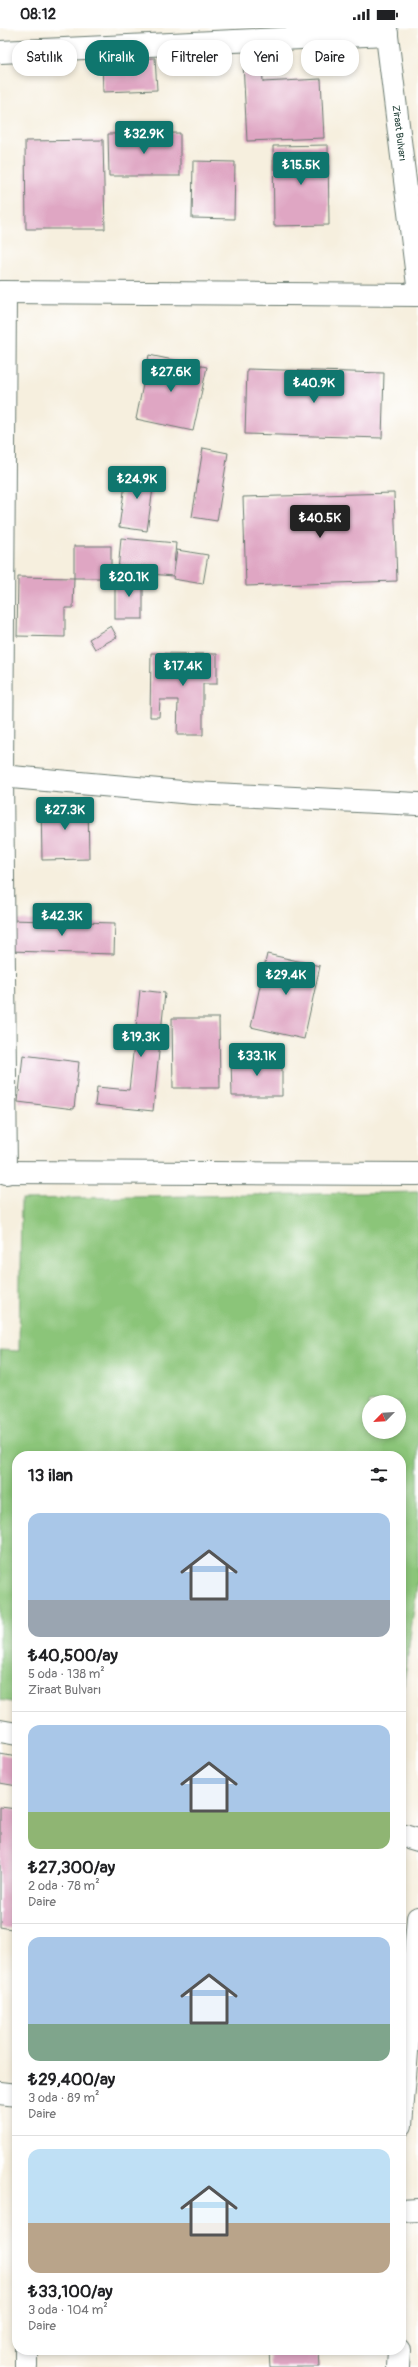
<!DOCTYPE html>
<html lang="tr">
<head>
<meta charset="utf-8">
<style>
  :root { --surface:#fff; --page:#f6f6f6; --text:#202124; --muted:#757577; --line:#e0e0e0; --accent:#0f766e }
  body { margin:0; font-family:Pangolin,sans-serif; background:var(--page); color:var(--text); height:100vh; display:flex; flex-direction:column; font-size:15px; white-space:nowrap }
  * { box-sizing:border-box; margin:0 }
  p { font-size:13px; color:var(--muted) }
  .icon { flex:none; width:22px; height:22px; fill:none; stroke:currentColor; stroke-width:2; stroke-linecap:round; stroke-linejoin:round }
  .map { position:relative; flex:1; overflow:hidden }
  .panel { position:absolute; left:12px; top:1423px; width:394px; height:904px; display:flex; flex-direction:column; background:var(--surface); border-radius:16px; box-shadow:0 2px 6px #0003 }
  .panel>* { flex:none }
  .hud { position:absolute; left:12px; top:12px; width:394px; height:36px; display:flex; gap:8px }
  .needle { width:26px; rotate:246deg }
  .buttons { position:absolute; left:362px; top:1367px; display:grid; gap:8px }
  .buttons a { display:grid; place-items:center; width:44px; height:44px; border-radius:50%; background:var(--surface); box-shadow:0 2px 6px #0003; font-size:20px }
  .price { position:absolute; translate:-50% -34px; padding:0 9px; border-radius:4px; background:var(--accent); color:#fff; font-size:13px; line-height:26px; filter:drop-shadow(0 1px 2px #0008) }
  .price::after { content:''; position:absolute; left:50%; top:24px; width:12px; height:9px; margin-left:-6px; background:inherit; clip-path:polygon(0 0,100% 0,50% 100%) }
  .price.active { background:#222; color:#fff }
  ul { padding:0; list-style:none }
  li { display:grid; align-content:center; gap:8px; height:212px; padding:0 16px }
  li+li { border-top:1px solid var(--line) }
  li span { display:grid; place-items:center; height:124px; border-radius:12px; color:#555 }
  li>.icon { margin-inline-start:auto }
  span .icon { width:72px; height:72px; fill:#fffc; stroke-width:1 }
  li b { font-size:17px }
  h2 { display:flex; justify-content:space-between; align-items:center; height:48px; padding:0 16px; font-size:17px }
  .chip { padding:0 14px; border-radius:16px; background:var(--surface); box-shadow:0 2px 6px #0003; font-size:14px; line-height:36px }
  .chip.active { background:var(--accent); color:#fff }
  .status { display:flex; justify-content:space-between; align-items:center; height:28px; padding:0 20px; background:var(--surface); direction:ltr }
  .status svg { height:11px; fill:currentColor }
  .map>svg:first-child { display:block }
  .green { fill:#8bc579; stroke:#558156; fill-rule:evenodd }
  .building { fill:#dfa6c3 }
  .lines { fill:none; stroke-linecap:round; stroke-linejoin:round }
  .minor-casing { stroke:#6a7b70; stroke-width:24 }
  .tertiary-casing { stroke:#6a7b70; stroke-width:24 }
  .minor { stroke:#fff; stroke-width:22 }
  .tertiary { stroke:#fff; stroke-width:22 }
  .labels { text-anchor:middle; dominant-baseline:central; stroke-width:3; stroke-linejoin:round; paint-order:stroke }
  .street-label { font-size:10px; fill:#1f3d34; stroke:#fff }
</style>
</head>
<body>
<div class="status"><b>08:12</b><svg viewBox="0 0 49 12"><path d="M0 12V9h3v3zM5 12V6h3v6zM10 12V3h3v9zM15 12V0h3v12zM26 1h20v11H26zM47 4h2v5h-2z"/></svg></div>
<div class="map">
<svg width="418" height="2339" viewBox="0 0 418 2339">
  <rect width="100%" height="100%" fill="#fff"/>
  <filter id="ink" filterUnits="userSpaceOnUse"><feTurbulence type="fractalNoise" baseFrequency=".025" numOctaves="2"/><feDisplacementMap in="SourceGraphic" scale="8" xChannelSelector="R" yChannelSelector="G"/><feConvolveMatrix kernelMatrix="1 2 1 2 8 2 1 2 1" color-interpolation-filters="sRGB"/></filter>
  <filter id="wash" filterUnits="userSpaceOnUse"><feTurbulence type="fractalNoise" baseFrequency=".012" numOctaves="4" result="noise"/><feDisplacementMap in="SourceGraphic" scale="16" xChannelSelector="R" yChannelSelector="G"/><feGaussianBlur stdDeviation="0.9" result="paint"/><feColorMatrix in="noise" values="0 0 0 0 0 0 0 0 0 0 0 0 0 0 0 0 0 1.4 0 .05"/><feComposite in="paint" operator="in"/></filter>
  <g filter="url(#wash)">
    <rect width="100%" height="100%" fill="#f6efde"/>
    <path class="green" d="M418,1164V1550L401,1678V1428H17V1675L0,1672V1322L19,1323L21,1171ZM369,1374H399V1404H369Z"/>
    <g id="blocks">
      <g class="building">
        <polygon points="155,30 157,62 103,64 102,33"/>
        <polygon points="262,34 263,54 321,51 324,110 247,113 243,35"/>
        <polygon points="180,105 180,148 109,148 108,106"/>
        <polygon points="103,112 105,201 26,201 25,113"/>
        <polygon points="328,117 329,197 274,198 273,118"/>
        <polygon points="193,133 235,134 234,191 192,190"/>
        <polygon points="149,327 207,339 193,403 136,391"/>
        <polygon points="247,341 384,345 382,410 245,406"/>
        <polygon points="203,420 228,425 217,493 192,489"/>
        <polygon points="127,442 155,446 147,503 119,499"/>
        <polygon points="394,465 397,553 246,558 243,469"/>
        <polygon points="121,510 176,515 173,548 118,543"/>
        <rect x="74" y="518" width="37" height="32"/>
        <polygon points="177,522 208,527 203,556 173,551"/>
        <polygon points="18,549 74,550 73,580 65,580 65,609 17,608"/>
        <rect x="115" y="549" width="28" height="42"/>
        <polygon points="111,598 117,609 95,621 89,611"/>
        <polygon points="151,625 217,626 217,656 203,656 203,707 177,707 178,672 160,672 159,689 150,689"/>
        <polygon points="41,774 88,774 89,831 42,832"/>
        <polygon points="11,892 115,895 114,926 9,923"/>
        <polygon points="267,926 320,938 304,1011 251,999"/>
        <polygon points="140,962 165,965 153,1083 95,1077 97,1059 129,1062"/>
        <polygon points="172,990 219,990 220,1060 173,1060"/>
        <polygon points="23,1027 79,1034 74,1081 18,1074"/>
        <polygon points="231,1031 282,1031 282,1068 232,1068"/>
        <polygon points="0,1726 17,1729 17,1758 0,1755"/>
        <polygon points="0,1779 17,1781 17,1902 0,1899"/>
        <polygon points="269,2322 319,2322 320,2339 270,2339"/>
      </g>
    </g>
  </g>
  <g filter="url(#ink)">
    <use href="#blocks" fill-opacity="0" stroke="#6a7b70" stroke-width="1"/>
    <g class="lines">
      <defs>
        <g id="minor">
          <polyline points="0,24 387,6"/>
          <polyline points="0,264 418,267"/>
          <polyline points="5,264 2,748 6,1145"/>
          <polyline points="0,748 193,765 418,776"/>
          <polyline points="0,1144 418,1146"/>
          <polyline points="0,2065 17,2067"/>
          <polyline points="401,2183 418,2182"/>
          <polyline points="26,2339 26,2322"/>
        </g>
        <g id="tertiary">
          <polyline points="386,0 418,257"/>
          <polyline points="0,1703 17,1706"/>
          <polyline points="401,1807 418,1812"/>
          <polyline points="401,2097 418,1890"/>
          <polyline points="398,2339 399,2322"/>
        </g>
      </defs>
      <use href="#minor" class="minor-casing"/>
      <use href="#tertiary" class="tertiary-casing"/>
      <use href="#minor" class="minor"/>
      <use href="#tertiary" class="tertiary"/>
    </g>
  </g>
  <g class="labels">
    <g class="street-label">
      <text transform="translate(399 105) rotate(83)">Ziraat Bulvarı</text>
    </g>
  </g>
</svg>
<div class="buttons">
<a><svg class="needle" viewBox="-14 -14 28 28"><path d="M0-13l5 13h-10z" fill="#e53935"/><path d="M0 13l5-13h-10z" fill="#757577"/></svg></a>
</div>
<b class="price" style="left:144px;top:127px">₺32.9K</b>
<b class="price" style="left:301px;top:158px">₺15.5K</b>
<b class="price" style="left:171px;top:365px">₺27.6K</b>
<b class="price" style="left:314px;top:376px">₺40.9K</b>
<b class="price" style="left:137px;top:472px">₺24.9K</b>
<b class="price active" style="left:320px;top:511px">₺40.5K</b>
<b class="price" style="left:129px;top:570px">₺20.1K</b>
<b class="price" style="left:183px;top:659px">₺17.4K</b>
<b class="price" style="left:65px;top:803px">₺27.3K</b>
<b class="price" style="left:62px;top:909px">₺42.3K</b>
<b class="price" style="left:286px;top:968px">₺29.4K</b>
<b class="price" style="left:141px;top:1030px">₺19.3K</b>
<b class="price" style="left:257px;top:1049px">₺33.1K</b>
<div class="hud">
<a class="chip">Satılık</a>
<a class="chip active">Kiralık</a>
<a class="chip">Filtreler</a>
<a class="chip">Yeni</a>
<a class="chip">Daire</a>
</div>
<section class="panel">
<h2>13 ilan<svg class="icon" aria-label="filters" viewBox="0 0 24 24"><path d="M4 7h16M4 17h16"/><circle cx="9" cy="7" r="2"/><circle cx="15" cy="17" r="2"/></svg></h2>
<ul>
<li><span style="background:linear-gradient(#a9c7e8 70%,#9aa5b1 0)"><svg class="icon" aria-label="home" viewBox="0 0 24 24"><path d="M3 11l9-7 9 7M6 9v11h12V9"/></svg></span><div><b>₺40,500/ay</b><p>5 oda · 138 m²</p><p>Ziraat Bulvarı</p></div></li>
<li><span style="background:linear-gradient(#a9c7e8 70%,#8fb573 0)"><svg class="icon" aria-label="home" viewBox="0 0 24 24"><path d="M3 11l9-7 9 7M6 9v11h12V9"/></svg></span><div><b>₺27,300/ay</b><p>2 oda · 78 m²</p><p>Daire</p></div></li>
<li><span style="background:linear-gradient(#a9c7e8 70%,#7fa58c 0)"><svg class="icon" aria-label="home" viewBox="0 0 24 24"><path d="M3 11l9-7 9 7M6 9v11h12V9"/></svg></span><div><b>₺29,400/ay</b><p>3 oda · 89 m²</p><p>Daire</p></div></li>
<li><span style="background:linear-gradient(#bfe0f5 60%,#b9a48a 0)"><svg class="icon" aria-label="home" viewBox="0 0 24 24"><path d="M3 11l9-7 9 7M6 9v11h12V9"/></svg></span><div><b>₺33,100/ay</b><p>3 oda · 104 m²</p><p>Daire</p></div></li>
</ul>
</section>
</div>
</body>
</html>
